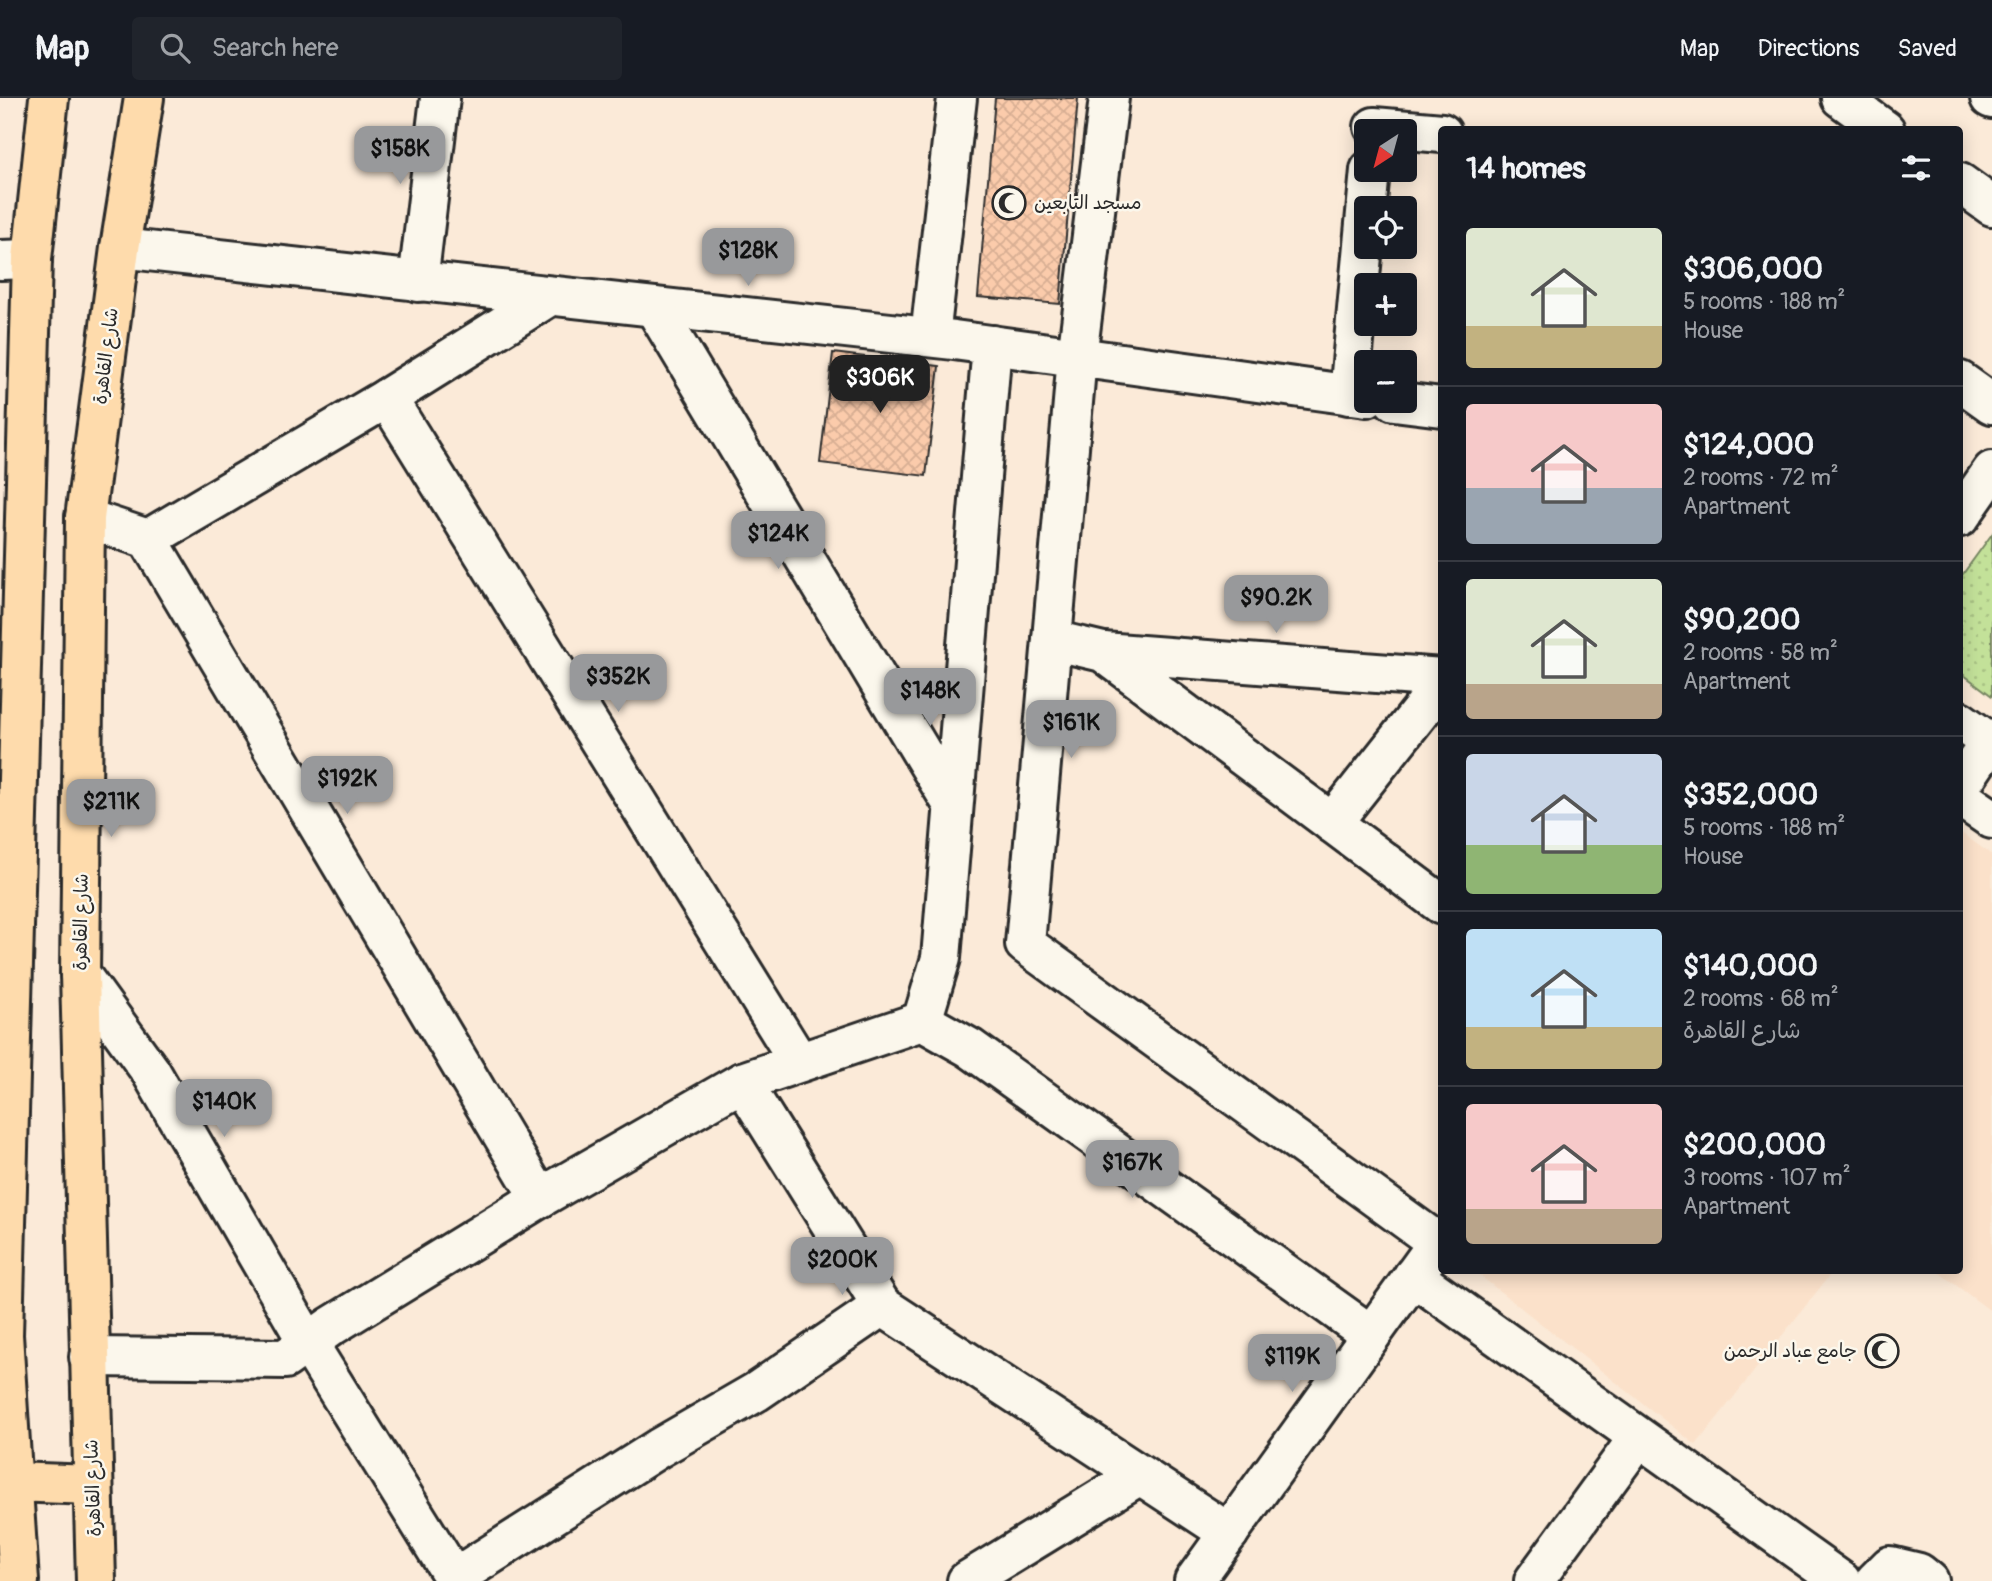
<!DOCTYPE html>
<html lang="en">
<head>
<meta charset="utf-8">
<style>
  :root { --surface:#171b24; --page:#20242c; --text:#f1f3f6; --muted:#9ea1a6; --line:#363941; --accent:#98999b }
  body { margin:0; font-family:Pangolin,"Playpen Sans Arabic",sans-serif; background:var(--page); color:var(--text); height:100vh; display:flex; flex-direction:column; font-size:26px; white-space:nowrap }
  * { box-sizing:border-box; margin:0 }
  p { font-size:23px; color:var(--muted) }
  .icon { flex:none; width:38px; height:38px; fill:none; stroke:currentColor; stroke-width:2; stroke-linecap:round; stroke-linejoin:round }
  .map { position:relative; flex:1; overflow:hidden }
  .details { position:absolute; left:1438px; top:28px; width:525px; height:1148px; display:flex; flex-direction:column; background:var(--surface); border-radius:7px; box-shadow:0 4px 18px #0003 }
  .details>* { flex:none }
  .needle { width:46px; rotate:216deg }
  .buttons { position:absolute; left:1354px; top:21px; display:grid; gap:14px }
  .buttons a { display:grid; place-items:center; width:63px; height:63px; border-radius:7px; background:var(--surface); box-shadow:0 4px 18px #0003; font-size:35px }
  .price { position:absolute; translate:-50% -60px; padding:0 16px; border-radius:14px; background:var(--accent); color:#111; font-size:23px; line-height:46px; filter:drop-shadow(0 2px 4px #0008) }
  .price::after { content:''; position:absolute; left:50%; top:42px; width:21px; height:16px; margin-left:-10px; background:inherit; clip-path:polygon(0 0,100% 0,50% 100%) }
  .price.current { background:#222; color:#fff }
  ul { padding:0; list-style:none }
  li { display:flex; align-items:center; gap:21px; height:175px; padding:0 28px }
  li+li { border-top:2px solid var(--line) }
  li span { display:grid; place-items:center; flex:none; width:196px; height:140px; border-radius:7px; color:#555 }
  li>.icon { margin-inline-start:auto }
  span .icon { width:84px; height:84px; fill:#fffc; stroke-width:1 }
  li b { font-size:30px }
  h2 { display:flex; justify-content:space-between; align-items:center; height:84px; padding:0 28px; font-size:30px }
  header { display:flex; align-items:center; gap:42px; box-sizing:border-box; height:98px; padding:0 35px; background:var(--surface); border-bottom:2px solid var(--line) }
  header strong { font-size:33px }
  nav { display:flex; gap:38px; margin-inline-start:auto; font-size:24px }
  .search { width:490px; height:63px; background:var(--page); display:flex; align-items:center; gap:18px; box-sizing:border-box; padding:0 24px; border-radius:7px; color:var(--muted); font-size:26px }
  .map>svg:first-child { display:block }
  .built { fill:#fbe1ca }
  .park { fill:url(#park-dots); stroke:#778662; stroke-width:2 }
  .building { fill:url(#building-cross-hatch); stroke:#2b2b2b; stroke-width:2 }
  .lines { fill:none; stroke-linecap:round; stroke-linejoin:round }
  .minor-casing { stroke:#2b2b2b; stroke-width:44 }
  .major-casing { stroke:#2b2b2b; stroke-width:44 }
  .minor { stroke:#fbf7ec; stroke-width:38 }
  .major { stroke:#fedbac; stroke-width:38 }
  .labels { text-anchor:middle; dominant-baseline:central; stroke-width:5; stroke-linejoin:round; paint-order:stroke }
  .poi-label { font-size:19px; fill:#2b2b2b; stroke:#fbf7ec; text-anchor:start }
  .street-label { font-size:19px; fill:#2b2b2b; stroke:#fbf7ec }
</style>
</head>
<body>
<header>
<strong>Map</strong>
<div class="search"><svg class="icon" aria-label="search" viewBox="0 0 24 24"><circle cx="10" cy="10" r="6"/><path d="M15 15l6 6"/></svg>Search here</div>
<nav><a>Map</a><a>Directions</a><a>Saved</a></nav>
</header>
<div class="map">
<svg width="1992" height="1483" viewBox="0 0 1992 1483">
  <defs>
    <pattern id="park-dots" width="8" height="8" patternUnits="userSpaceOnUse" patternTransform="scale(1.75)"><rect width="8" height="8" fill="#c3e199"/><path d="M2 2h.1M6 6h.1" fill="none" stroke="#a8c184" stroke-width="1.8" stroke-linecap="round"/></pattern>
    <pattern id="building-cross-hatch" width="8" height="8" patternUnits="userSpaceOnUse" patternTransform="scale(1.75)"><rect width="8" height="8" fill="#fbcbab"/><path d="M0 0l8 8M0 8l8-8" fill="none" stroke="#d7ae93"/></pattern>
  </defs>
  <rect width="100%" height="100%" fill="#fbead8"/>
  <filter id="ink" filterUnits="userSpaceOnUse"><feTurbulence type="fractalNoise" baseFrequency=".0143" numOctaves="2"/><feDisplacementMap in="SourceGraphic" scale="14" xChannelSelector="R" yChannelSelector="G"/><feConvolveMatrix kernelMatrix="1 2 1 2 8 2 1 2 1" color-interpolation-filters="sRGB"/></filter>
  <g filter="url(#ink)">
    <g class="built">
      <polygon points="1960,734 1992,757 1992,1214 1937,1173 1960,1172"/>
      <polygon points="1474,1173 1833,1173 1696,1347"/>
    </g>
    <polygon class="park" points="1992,436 1992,598 1960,574 1960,480"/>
    <g class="building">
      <polygon points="995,0 1078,0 1060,206 978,199"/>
      <polygon points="833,255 939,268 926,378 820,365"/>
    </g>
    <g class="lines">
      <defs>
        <g id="minor">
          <polyline points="1109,0 1077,259 1025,846 1437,1144"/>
          <polyline points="1841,0 1885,32"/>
          <polyline points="1990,0 1992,1"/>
          <polyline points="1374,29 1442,35"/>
          <polyline points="1960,85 1992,108"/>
          <polyline points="120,150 954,242 1367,299"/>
          <polyline points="0,162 32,161"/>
          <polyline points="418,184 440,0"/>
          <polyline points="654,209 953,707"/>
          <polyline points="930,239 957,0"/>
          <polyline points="1960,283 1992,306"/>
          <polyline points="1349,297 1370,72"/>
          <polyline points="387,300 799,964"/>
          <polyline points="1394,303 1442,309"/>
          <polyline points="1960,419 1992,373"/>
          <polyline points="85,420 148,441 540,1100"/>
          <polyline points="148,441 387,300 550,198"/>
          <polyline points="1052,542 1103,554 1442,807"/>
          <polyline points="1103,554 1442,580"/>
          <polyline points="1960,623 1992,646"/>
          <polyline points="1960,688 1992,641"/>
          <polyline points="1960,699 1992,721"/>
          <polyline points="1332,725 1442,586"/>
          <polyline points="80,876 151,974 308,1245 456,1483"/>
          <polyline points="922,923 970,950 1371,1237"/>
          <polyline points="742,984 882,1208"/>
          <polyline points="1413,1178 1841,1483"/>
          <polyline points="89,1259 285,1261 330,1229 540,1100 742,984 922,923 941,860 992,247"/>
          <polyline points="454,1480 659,1350 756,1294 882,1208 1229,1435"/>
          <polyline points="967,1483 1138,1378"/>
          <polyline points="1194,1483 1428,1158"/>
          <polyline points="1534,1483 1638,1340"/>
          <polyline points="1875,1483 1890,1468 1919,1475 1929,1483"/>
        </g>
        <g id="major">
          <polyline points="13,1384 92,1387"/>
          <polyline points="19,1483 3,1237 32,161 49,0"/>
          <polyline points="96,1483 80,876 85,420 120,150 144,0"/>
        </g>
      </defs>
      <use href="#minor" class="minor-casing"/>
      <use href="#major" class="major-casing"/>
      <use href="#minor" class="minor"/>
      <use href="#major" class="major"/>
    </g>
  </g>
  <defs>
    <symbol id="mosque-ring" viewBox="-11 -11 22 22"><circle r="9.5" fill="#fbf7ec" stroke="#2b2b2b" stroke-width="1.5"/><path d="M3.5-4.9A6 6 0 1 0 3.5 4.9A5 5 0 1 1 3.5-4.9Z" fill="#2b2b2b"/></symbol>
  </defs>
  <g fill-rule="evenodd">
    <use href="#mosque-ring" x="990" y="86" width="38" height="38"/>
    <use href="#mosque-ring" x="1863" y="1234" width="38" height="38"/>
  </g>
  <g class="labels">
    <g class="poi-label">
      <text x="1034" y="105">مسجد التابعين</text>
      <text x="1857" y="1253" text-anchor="end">جامع عباد الرحمن</text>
    </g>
    <g class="street-label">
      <text transform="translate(106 258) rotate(-83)">شارع القاهرة</text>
      <text transform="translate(81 824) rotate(-89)">شارع القاهرة</text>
      <text transform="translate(93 1390) rotate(-92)">شارع القاهرة</text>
    </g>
  </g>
</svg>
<div class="buttons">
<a><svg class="needle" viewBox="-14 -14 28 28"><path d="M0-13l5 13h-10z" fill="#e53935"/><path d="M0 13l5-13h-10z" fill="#9ea1a6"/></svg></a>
<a><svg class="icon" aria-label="locate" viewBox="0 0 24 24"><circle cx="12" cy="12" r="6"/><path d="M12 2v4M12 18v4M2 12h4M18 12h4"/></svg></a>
<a>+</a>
<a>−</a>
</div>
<b class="price" style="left:400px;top:88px">$158K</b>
<b class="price" style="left:748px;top:190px">$128K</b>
<b class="price current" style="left:880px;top:317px">$306K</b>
<b class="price" style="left:778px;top:473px">$124K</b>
<b class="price" style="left:1276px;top:537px">$90.2K</b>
<b class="price" style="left:618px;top:616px">$352K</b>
<b class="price" style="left:930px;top:630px">$148K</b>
<b class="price" style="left:1071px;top:662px">$161K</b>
<b class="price" style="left:347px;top:718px">$192K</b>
<b class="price" style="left:111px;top:741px">$211K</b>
<b class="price" style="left:224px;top:1041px">$140K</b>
<b class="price" style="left:1132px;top:1102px">$167K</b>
<b class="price" style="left:842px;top:1199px">$200K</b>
<b class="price" style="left:1292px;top:1296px">$119K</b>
<section class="details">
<h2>14 homes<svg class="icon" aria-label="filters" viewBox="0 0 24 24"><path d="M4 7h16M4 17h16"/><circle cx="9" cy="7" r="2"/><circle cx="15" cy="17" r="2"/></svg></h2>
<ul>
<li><span style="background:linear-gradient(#dfe7d0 70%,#c2b280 0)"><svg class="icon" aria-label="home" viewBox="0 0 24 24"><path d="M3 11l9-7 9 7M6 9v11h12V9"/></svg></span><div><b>$306,000</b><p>5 rooms · 188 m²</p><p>House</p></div></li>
<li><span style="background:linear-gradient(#f6c9c9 60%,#9aa5b1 0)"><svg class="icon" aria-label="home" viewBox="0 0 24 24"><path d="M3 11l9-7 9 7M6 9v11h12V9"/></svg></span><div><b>$124,000</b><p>2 rooms · 72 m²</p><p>Apartment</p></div></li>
<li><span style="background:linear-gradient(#dfe7d0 75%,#b9a48a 0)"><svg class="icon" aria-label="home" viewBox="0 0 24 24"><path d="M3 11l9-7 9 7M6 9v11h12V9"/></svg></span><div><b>$90,200</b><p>2 rooms · 58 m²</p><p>Apartment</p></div></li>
<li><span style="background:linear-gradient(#c9d6e8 65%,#8fb573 0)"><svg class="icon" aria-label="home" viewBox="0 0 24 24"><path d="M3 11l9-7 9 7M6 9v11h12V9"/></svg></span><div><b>$352,000</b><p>5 rooms · 188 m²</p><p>House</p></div></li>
<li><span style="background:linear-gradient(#bfe0f5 70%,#c2b280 0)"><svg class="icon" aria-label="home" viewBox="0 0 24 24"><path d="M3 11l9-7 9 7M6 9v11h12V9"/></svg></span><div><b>$140,000</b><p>2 rooms · 68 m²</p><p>شارع القاهرة</p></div></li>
<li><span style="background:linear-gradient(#f6c9c9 75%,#b9a48a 0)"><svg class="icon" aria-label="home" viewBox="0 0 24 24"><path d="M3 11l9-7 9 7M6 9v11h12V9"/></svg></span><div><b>$200,000</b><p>3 rooms · 107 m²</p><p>Apartment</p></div></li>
</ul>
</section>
</div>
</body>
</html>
